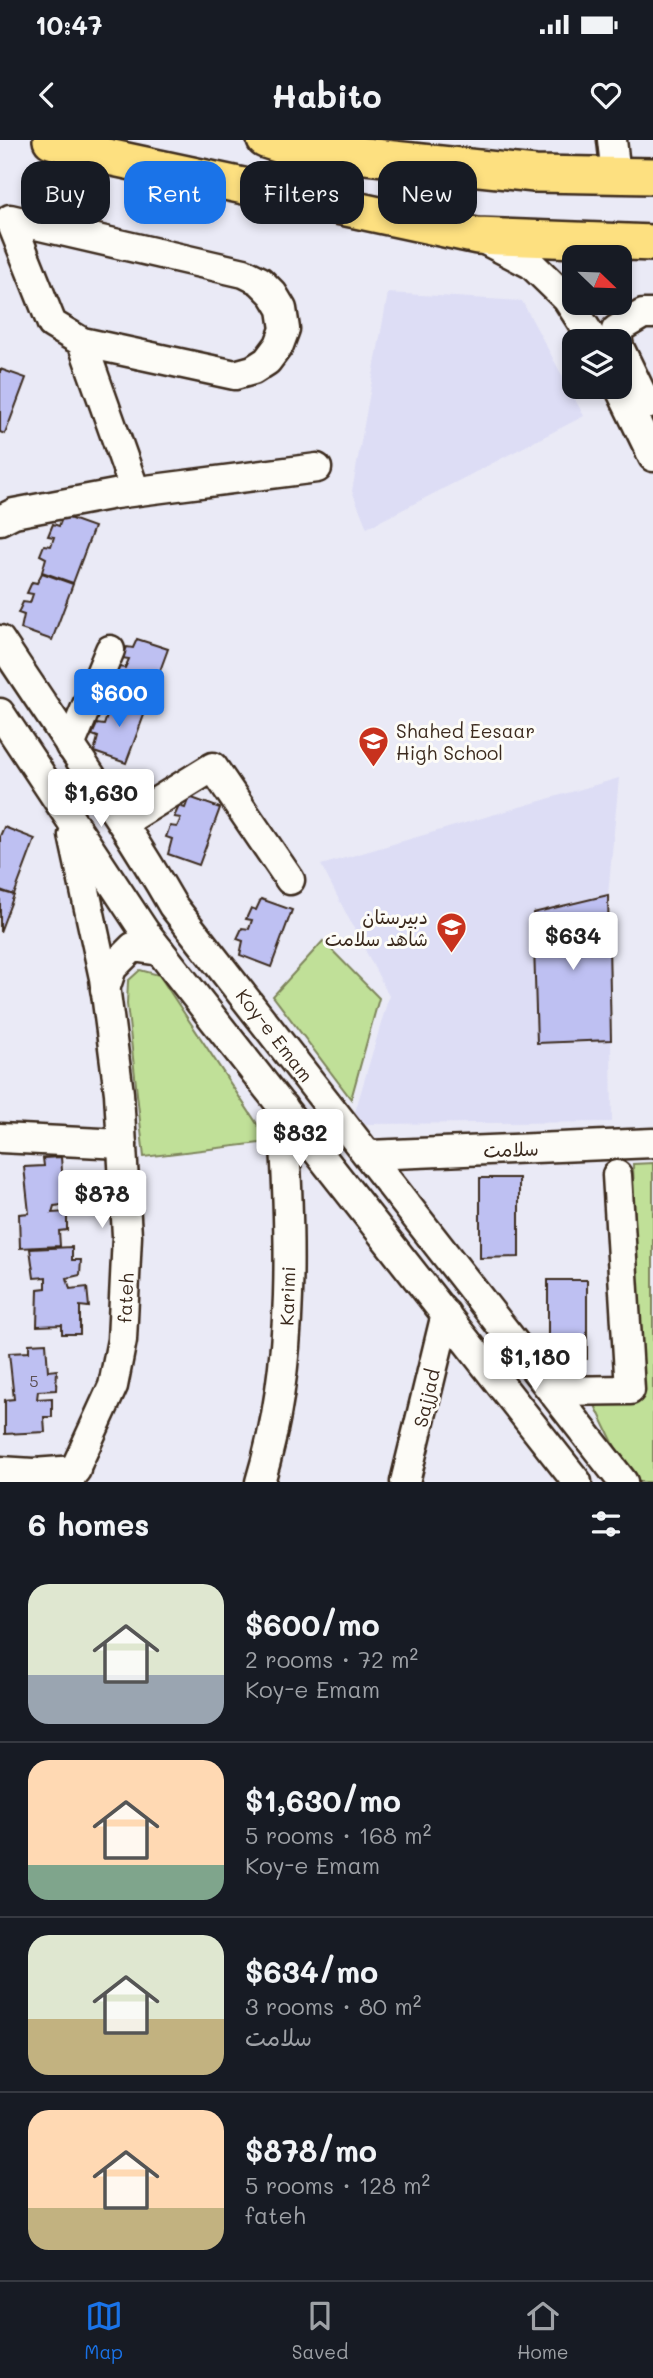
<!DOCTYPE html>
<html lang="en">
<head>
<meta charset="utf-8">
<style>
  :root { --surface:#171b24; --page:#20242c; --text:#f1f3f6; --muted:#9ea1a6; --line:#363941; --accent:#1a73e8 }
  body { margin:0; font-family:Mali,"Playpen Sans Arabic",sans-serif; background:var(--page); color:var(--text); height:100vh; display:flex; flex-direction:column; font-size:26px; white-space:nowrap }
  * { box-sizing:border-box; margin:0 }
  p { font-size:23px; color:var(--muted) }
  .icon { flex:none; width:38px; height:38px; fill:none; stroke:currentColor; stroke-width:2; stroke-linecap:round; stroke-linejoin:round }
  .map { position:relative; height:1342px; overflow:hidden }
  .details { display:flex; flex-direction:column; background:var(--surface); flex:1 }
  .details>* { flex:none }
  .banner { position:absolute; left:21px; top:21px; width:612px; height:63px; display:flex; gap:14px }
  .needle { width:46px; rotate:113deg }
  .buttons { position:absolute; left:562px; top:105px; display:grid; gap:14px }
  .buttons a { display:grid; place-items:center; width:70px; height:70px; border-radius:14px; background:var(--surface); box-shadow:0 4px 10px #0003; font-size:35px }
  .price { position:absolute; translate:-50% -60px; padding:0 16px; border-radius:7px; background:#fff; color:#222; font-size:23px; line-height:46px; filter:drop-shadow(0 2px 4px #0008) }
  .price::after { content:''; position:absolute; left:50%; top:42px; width:21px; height:16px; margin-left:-10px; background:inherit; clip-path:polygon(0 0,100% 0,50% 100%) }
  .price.selected { background:var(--accent); color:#fff }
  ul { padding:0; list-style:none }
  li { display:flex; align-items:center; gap:21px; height:175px; padding:0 28px }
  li+li { border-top:2px solid var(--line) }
  li span { display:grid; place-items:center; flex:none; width:196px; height:140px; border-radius:21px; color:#555 }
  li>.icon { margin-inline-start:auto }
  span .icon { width:84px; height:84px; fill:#fffc; stroke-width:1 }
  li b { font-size:30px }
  h2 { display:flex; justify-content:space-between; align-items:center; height:84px; padding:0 28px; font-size:30px }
  .pill { padding:0 24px; border-radius:21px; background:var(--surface); box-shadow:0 4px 10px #0003; font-size:24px; line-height:63px }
  .pill.selected { background:var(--accent); color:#fff }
  .status { display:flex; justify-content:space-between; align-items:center; height:49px; padding:0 35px; background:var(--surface); direction:ltr }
  .status svg { height:19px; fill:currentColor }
  header { display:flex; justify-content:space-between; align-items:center; height:91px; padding:0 28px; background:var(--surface); font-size:32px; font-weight:700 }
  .dock { display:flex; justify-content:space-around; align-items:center; height:98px; border-top:2px solid var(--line); background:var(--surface); font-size:19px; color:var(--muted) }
  .dock a { display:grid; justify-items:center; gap:4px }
  .dock .selected { color:var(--accent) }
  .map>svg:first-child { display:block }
  .built { fill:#ddddf5 }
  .green { fill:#c0e098; stroke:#7e855b; stroke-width:2 }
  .building { fill:#bec0f2; stroke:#3b2a1e; stroke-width:2 }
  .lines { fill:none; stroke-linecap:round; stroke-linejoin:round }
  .minor-casing { stroke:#3b2a1e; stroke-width:33 }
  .major-casing { stroke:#3b2a1e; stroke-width:40 }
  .minor { stroke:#fdfcf7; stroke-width:28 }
  .major { stroke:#fde080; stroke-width:35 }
  .labels { text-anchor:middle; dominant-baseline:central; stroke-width:6; stroke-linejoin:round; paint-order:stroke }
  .number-label { font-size:16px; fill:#5c5053 }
  .poi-label { font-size:19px; fill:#3b2a1e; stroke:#fdfcf7; text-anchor:start }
  .street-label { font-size:19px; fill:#3b2a1e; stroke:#fdfcf7 }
</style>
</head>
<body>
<div class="status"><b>10:47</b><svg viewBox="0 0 49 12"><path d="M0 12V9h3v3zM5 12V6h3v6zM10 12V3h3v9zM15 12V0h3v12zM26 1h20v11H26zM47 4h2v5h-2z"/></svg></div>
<header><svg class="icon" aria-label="back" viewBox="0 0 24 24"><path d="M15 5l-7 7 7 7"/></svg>Habito<svg class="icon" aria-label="heart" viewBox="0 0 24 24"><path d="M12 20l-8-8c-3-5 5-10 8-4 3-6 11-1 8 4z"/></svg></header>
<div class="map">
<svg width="653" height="1342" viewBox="0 0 653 1342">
  <rect width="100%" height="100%" fill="#eaeaf6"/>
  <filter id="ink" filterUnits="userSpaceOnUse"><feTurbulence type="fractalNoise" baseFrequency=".0143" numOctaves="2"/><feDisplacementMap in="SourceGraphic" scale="14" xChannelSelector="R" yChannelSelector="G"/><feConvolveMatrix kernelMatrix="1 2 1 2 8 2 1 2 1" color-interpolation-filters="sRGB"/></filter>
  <g filter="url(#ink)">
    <g class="built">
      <polygon points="388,153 522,161 584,276 367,388 352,351"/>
      <polygon points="619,638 608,755 533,773 537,903 611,900 612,982 365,984 355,972 389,856 321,725"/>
    </g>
    <g class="green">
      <polygon points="323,801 379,858 351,959 273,856"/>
      <polygon points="140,830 159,835 269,1002 144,1017 127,864 128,841"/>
      <polygon points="653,1023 653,1342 632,1342 590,1255 639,1219 633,1024"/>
    </g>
    <g class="building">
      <polygon points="0,229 26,238 5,294 0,292"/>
      <polygon points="63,376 94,387 73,443 42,432 46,418 40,415 44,405 51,406 54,397 48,396 53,384 59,386"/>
      <polygon points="42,433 73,444 52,500 21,489 24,475 18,473 23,462 30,463 33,454 27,453 32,442 37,443"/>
      <polygon points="137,499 168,509 147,566 116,554 120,540 114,538 118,527 125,528 129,519 122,518 127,507 133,508"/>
      <polygon points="115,555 147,567 126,623 94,612 98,597 92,595 97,584 104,585 107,576 101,575 105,564 111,566"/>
      <polygon points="189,657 220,668 199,725 168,714 172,699 166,697 170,686 177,687 181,678 174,677 179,666 185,668"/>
      <polygon points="4,687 35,699 14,755 0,750 0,696"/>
      <polygon points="0,751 14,755 0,792"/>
      <polygon points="608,755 611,900 537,903 533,773"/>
      <polygon points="261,759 292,770 271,827 240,815 243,801 237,799 242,788 249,789 252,780 246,779 251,768 256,770"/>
      <polygon points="61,1017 63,1044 71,1044 71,1064 54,1066 52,1073 67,1072 67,1090 59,1091 60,1106 20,1108 19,1074 29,1073 24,1027 44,1026 43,1018"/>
      <polygon points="480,1038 519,1038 519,1117 480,1118"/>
      <polygon points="72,1107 72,1120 81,1120 80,1135 67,1138 70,1149 87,1147 89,1167 80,1166 80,1194 62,1194 62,1185 37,1186 38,1149 46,1148 46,1137 34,1138 30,1109"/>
      <rect x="548" y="1140" width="39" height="79"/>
      <polygon points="46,1203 48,1231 57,1230 56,1250 38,1251 37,1259 52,1258 52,1277 44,1277 45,1292 5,1294 5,1260 14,1259 9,1213 29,1212 29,1204"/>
    </g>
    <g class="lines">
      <defs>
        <g id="minor">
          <polyline points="612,0 616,35"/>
          <polyline points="479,97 531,124 567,159 594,201"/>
          <polyline points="618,201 616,190 643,174 653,174"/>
          <polyline points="82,202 235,235 253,230 267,221 279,205 285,189 282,169 273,154 260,141 244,133 10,79 52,184 82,202 135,351"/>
          <polyline points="620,209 647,265"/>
          <polyline points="619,247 653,317"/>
          <polyline points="0,380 14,373 115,354 317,328"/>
          <path d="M0,500C58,589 120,674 173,766L623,1342"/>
          <polyline points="0,573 145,792 577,1342"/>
          <polyline points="70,606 110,510"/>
          <polyline points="124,682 213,627 290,740"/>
          <polyline points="105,849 112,828 133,807 160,811"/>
          <polyline points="0,998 122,1004"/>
          <polyline points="369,1015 653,1003"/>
          <polyline points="554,1251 630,1250 617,1035"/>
          <polyline points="0,1331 33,1333 76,1330"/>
          <polyline points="69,1342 113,1246 122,1200 127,1096 119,953 104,838 73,695"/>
          <path d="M260,1342C297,1220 290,1092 283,967"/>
          <polyline points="405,1342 446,1174"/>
        </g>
        <g id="major">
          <polyline points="51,0 99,15 477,96 653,103"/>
          <polyline points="265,0 290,8 535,34 653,36"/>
        </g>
      </defs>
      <use href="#minor" class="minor-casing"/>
      <use href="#major" class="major-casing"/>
      <use href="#minor" class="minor"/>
      <use href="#major" class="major"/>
    </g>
  </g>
  <defs>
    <symbol id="school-pin" viewBox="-11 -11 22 30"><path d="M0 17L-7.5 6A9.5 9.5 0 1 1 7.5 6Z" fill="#c8321e" stroke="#fdfcf7"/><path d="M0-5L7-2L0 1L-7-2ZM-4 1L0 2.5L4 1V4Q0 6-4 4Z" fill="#fff"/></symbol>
  </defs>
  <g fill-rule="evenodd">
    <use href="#school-pin" x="356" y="584" width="35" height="47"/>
    <use href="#school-pin" x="434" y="770" width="35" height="47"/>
  </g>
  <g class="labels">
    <g class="number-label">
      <text x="34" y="1240">5</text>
    </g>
    <g class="poi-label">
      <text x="396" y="590">Shahed Eesaar<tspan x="396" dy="22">High School</tspan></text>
      <text x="428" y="776" text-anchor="end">دبیرستان<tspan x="428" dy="22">شاهد سلامت</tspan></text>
    </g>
    <g class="street-label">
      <text transform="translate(275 895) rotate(52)">Koy-e Emam</text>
      <text transform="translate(511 1009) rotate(-2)">سلامت</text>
      <text transform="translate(287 1156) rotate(-88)">Karimi</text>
      <text transform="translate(125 1158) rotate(-87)">fateh</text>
      <text transform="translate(426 1258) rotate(-77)">Sajjad</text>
    </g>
  </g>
</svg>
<div class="buttons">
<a><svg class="needle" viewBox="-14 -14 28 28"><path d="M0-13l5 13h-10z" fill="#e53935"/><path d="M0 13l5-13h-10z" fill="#9ea1a6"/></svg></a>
<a><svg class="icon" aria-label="layers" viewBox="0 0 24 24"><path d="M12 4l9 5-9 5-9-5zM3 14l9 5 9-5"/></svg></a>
</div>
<b class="price selected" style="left:119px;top:589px">$600</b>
<b class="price" style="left:101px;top:689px">$1,630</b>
<b class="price" style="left:573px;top:832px">$634</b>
<b class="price" style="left:300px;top:1029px">$832</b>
<b class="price" style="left:102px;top:1090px">$878</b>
<b class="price" style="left:535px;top:1253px">$1,180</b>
<div class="banner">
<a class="pill">Buy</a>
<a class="pill selected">Rent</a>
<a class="pill">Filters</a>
<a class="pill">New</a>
</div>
</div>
<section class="details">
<h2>6 homes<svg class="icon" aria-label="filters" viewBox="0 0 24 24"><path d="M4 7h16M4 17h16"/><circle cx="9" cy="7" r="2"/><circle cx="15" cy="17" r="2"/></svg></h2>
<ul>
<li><span style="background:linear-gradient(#dfe7d0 65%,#9aa5b1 0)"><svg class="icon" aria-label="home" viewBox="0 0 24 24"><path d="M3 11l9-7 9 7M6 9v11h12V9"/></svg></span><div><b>$600/mo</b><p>2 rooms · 72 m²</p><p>Koy-e Emam</p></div></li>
<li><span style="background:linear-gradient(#ffd9b3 75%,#7fa58c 0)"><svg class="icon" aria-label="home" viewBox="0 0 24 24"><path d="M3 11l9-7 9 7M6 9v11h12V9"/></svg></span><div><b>$1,630/mo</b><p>5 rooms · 168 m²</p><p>Koy-e Emam</p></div></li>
<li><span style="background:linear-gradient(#dfe7d0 60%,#c2b280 0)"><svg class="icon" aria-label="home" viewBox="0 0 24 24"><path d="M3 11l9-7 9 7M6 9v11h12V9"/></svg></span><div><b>$634/mo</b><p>3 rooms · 80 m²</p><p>سلامت</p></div></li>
<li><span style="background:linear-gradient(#ffd9b3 70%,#c2b280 0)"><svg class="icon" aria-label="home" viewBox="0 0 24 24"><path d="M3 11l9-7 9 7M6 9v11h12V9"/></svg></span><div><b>$878/mo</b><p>5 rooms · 128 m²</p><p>fateh</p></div></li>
</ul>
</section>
<nav class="dock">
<a class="selected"><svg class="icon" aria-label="map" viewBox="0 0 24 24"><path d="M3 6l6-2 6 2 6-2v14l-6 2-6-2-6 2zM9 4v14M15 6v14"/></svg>Map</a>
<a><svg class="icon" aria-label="saved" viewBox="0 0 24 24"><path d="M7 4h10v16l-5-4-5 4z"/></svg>Saved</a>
<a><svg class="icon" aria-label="home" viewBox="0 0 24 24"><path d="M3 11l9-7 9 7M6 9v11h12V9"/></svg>Home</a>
</nav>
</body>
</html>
